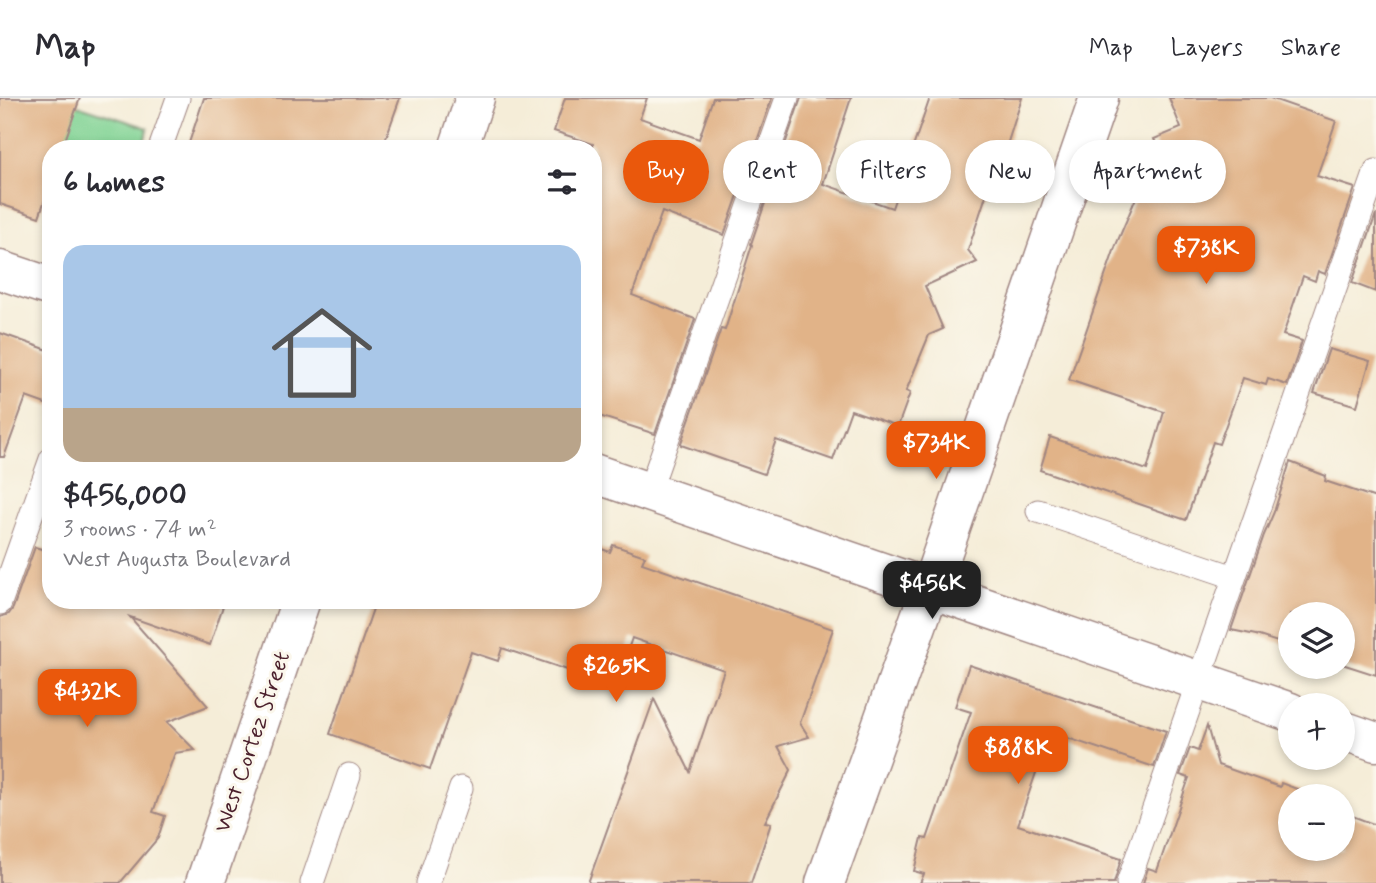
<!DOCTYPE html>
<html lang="en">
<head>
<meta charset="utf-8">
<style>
  :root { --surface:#fff; --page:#f2f2f3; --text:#2b2b33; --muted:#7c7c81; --line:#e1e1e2; --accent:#ea580c }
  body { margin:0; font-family:Mynerve,sans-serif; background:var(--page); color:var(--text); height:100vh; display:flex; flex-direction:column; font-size:26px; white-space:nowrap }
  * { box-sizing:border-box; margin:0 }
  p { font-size:23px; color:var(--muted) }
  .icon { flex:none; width:38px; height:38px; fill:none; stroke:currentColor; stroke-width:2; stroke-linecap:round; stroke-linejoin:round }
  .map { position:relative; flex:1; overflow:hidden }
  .details { position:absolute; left:42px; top:42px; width:560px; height:469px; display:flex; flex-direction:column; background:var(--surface); border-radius:28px; box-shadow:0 4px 10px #0003 }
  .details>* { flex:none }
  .top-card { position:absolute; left:623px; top:42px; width:648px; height:63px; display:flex; gap:14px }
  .controls { position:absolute; left:1278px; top:504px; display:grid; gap:14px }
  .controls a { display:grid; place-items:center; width:77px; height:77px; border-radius:50%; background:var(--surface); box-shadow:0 4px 10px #0003; font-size:35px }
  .price { position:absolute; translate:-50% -60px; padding:0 16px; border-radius:14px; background:var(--accent); color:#fff; font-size:23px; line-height:46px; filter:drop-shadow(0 2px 4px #0008) }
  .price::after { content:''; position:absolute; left:50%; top:42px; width:21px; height:16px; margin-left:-10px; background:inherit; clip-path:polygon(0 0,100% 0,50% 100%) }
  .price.active { background:#222; color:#fff }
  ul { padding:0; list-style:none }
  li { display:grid; align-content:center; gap:14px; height:371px; padding:0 21px }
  li span { display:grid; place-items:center; height:217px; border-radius:21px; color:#555 }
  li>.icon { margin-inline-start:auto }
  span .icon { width:126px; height:126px; fill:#fffc; stroke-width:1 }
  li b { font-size:30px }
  h2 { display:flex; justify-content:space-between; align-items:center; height:84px; padding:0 21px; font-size:30px }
  .tag { padding:0 24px; border-radius:32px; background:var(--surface); box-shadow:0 4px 10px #0003; font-size:24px; line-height:63px }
  .tag.active { background:var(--accent); color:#fff }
  header { display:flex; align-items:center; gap:42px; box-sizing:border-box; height:98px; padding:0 35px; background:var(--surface); border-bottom:2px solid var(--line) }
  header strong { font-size:33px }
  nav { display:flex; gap:38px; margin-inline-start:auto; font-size:24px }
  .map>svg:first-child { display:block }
  .green { fill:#81d394; stroke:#667960; stroke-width:2 }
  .building { fill:#e1b388 }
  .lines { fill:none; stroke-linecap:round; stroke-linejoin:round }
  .service-casing { stroke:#a08682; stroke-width:25 }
  .minor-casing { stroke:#a08682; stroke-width:41 }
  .tertiary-casing { stroke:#a08682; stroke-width:41 }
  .service { stroke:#fff; stroke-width:23 }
  .minor { stroke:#fff; stroke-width:38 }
  .tertiary { stroke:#fff; stroke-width:38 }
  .labels { text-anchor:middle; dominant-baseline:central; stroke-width:6; stroke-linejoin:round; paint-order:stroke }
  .street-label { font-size:23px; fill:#4a1f2b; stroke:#fbf7ec }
</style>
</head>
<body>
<header>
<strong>Map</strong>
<nav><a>Map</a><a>Layers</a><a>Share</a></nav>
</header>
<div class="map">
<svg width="1376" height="785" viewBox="0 0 1376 785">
  <rect width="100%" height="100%" fill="#fbf7ec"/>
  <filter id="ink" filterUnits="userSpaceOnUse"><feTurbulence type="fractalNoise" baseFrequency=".0143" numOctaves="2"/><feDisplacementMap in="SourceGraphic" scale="14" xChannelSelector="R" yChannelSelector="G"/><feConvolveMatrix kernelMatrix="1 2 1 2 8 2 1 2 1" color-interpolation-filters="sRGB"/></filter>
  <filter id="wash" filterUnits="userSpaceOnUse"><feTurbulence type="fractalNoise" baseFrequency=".00686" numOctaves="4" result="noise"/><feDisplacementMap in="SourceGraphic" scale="28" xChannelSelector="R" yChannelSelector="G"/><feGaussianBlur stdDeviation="1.57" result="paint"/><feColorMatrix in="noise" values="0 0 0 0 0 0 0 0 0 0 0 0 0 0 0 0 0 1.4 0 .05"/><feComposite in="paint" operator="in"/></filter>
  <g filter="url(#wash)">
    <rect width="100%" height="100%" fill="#f5edd8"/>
    <polygon class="green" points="55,0 148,30 142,51 71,51 0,27"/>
    <g id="blocks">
      <g class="building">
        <polygon points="0,0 80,0 62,51 51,51 51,84 39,119 0,106"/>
        <polygon points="204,0 400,0 382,51 187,51"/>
        <polygon points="565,0 647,0 640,20 699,41 713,0 772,0 724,137 662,114 632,197 695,221 655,336 593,316 593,46 554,33"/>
        <polygon points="801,0 851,0 823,86 892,110 930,0 1022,0 1006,50 1002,49 968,152 977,164 925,188 943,231 929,237 906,293 910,295 898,328 851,312 833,362 776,342 764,376 681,347 681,345 721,231 725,232 752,147 751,146"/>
        <polygon points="1169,0 1270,0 1336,23 1317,78 1355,90 1325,176 1318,173 1315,183 1303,178 1283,237 1302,243 1287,287 1268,281 1266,287 1243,280 1219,346 1213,344 1186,422 1040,372 1050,339 1147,372 1164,314 1069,282 1116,147 1138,95 1150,89 1161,58 1154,41 1181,30"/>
        <polygon points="1376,116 1376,194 1352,185"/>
        <polygon points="0,235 51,253 51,308 26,299 4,359 0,359"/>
        <polygon points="1329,251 1370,263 1357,308 1314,295"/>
        <polygon points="1290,364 1326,378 1325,383 1376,400 1376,577 1342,566 1342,516 1290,516 1290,548 1256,537 1231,532 1264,437 1274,414"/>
        <polygon points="613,447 645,458 642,465 833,531 800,625 809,639 778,648 791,672 765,724 771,725 751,785 588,785 654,601 690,674 724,572 632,540 615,588 502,550 498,563 471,554 430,671 330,636 376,502 593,502 593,448 610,454"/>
        <polygon points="35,449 51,454 51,502 225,502 210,547 130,519 208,608 167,624 195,652 175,655 153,714 165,718 158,740 120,785 0,785 0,519 9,516 13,510"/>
        <polygon points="969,567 1166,633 1154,669 1050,634 1018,727 1121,761 1114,785 920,785 924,776 914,773 922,740 927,741 971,614 955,609"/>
        <polygon points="1207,628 1218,667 1280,689 1281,685 1313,697 1313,698 1290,698 1290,751 1342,751 1342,714 1376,727 1376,785 1143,785 1148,770 1157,773 1189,680 1180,677 1190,650 1198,653"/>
      </g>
    </g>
  </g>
  <g filter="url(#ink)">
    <use href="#blocks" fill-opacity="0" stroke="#a08682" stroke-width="2"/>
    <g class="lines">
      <defs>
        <g id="service">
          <polyline points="160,51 178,0"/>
          <polyline points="649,394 787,0"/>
          <polyline points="1038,413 1234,479"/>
          <polyline points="0,505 51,361"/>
          <polyline points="312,785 349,677"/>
          <polyline points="428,785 461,690"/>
          <polyline points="1128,785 1376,73"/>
        </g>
        <g id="minor">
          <polyline points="458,51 475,0"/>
          <polyline points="0,172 51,189"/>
          <polyline points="593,375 1290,614"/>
          <polyline points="1342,632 1376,644"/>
          <polyline points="205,785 301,502"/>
        </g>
        <polyline id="tertiary" points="825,785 930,491 1099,0"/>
      </defs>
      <use href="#service" class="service-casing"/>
      <use href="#minor" class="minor-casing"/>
      <use href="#tertiary" class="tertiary-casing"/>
      <use href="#service" class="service"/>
      <use href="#minor" class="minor"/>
      <use href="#tertiary" class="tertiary"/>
    </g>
  </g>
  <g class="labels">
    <g class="street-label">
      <text transform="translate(253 644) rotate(-71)">West Cortez Street</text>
    </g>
  </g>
</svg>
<div class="controls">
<a><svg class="icon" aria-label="layers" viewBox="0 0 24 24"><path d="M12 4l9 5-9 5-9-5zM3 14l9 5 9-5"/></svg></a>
<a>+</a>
<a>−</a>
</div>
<b class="price" style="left:1206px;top:188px">$738K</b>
<b class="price" style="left:936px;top:383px">$734K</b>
<b class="price active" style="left:932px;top:523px">$456K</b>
<b class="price" style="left:616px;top:606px">$265K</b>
<b class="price" style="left:87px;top:631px">$432K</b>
<b class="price" style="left:1018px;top:688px">$888K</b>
<div class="top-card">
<a class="tag active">Buy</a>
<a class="tag">Rent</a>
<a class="tag">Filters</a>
<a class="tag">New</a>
<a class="tag">Apartment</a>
</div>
<section class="details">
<h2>6 homes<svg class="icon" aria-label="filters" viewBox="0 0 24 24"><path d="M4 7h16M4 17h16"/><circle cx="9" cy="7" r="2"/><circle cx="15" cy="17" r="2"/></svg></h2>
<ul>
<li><span style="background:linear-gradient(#a9c7e8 75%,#b9a48a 0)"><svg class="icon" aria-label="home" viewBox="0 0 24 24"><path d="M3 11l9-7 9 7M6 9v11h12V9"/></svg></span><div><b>$456,000</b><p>3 rooms · 74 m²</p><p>West Augusta Boulevard</p></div></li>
</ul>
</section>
</div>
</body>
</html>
